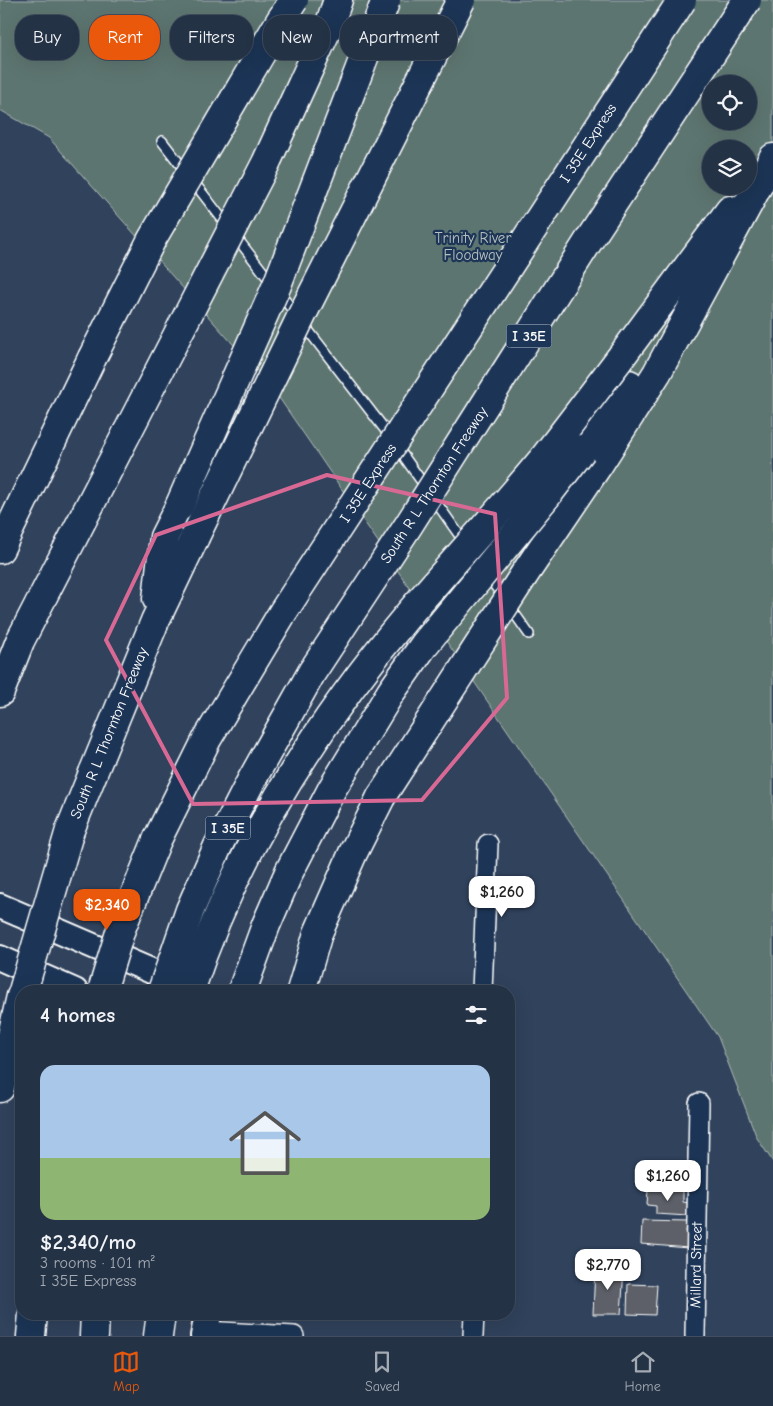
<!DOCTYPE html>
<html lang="en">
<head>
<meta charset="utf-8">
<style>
  :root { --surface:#243245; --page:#303e50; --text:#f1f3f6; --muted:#a3aab3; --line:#414d5e; --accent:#ea580c }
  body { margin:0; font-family:"Comic Neue",sans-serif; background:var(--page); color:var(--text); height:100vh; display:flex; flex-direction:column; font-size:19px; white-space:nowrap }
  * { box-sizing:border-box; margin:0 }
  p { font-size:16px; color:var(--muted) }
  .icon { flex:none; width:28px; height:28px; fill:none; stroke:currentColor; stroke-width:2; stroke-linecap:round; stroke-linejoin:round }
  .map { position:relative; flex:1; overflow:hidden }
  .panel { position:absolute; left:15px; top:985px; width:500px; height:335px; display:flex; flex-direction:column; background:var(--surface); border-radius:20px; box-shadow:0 5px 20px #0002,0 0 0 1px var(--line) }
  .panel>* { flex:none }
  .guide { position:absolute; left:15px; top:15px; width:500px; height:45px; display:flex; gap:10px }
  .buttons { position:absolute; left:702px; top:75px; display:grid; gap:10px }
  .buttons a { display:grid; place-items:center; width:55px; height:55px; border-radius:50%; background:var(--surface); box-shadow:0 5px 20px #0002,0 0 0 1px var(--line); font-size:25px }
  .price { position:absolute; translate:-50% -42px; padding:0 11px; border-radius:10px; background:#fff; color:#222; font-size:16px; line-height:32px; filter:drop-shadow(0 1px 2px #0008) }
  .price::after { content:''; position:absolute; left:50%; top:30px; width:15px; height:11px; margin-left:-8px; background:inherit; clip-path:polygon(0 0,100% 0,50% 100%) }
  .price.on { background:var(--accent); color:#fff }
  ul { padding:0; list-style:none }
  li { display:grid; align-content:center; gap:10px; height:265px; padding:0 25px }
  li span { display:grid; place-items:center; height:155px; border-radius:15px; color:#555 }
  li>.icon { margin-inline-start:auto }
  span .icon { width:90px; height:90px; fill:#fffc; stroke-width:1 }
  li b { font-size:21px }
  h2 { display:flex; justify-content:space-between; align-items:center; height:60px; padding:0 25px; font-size:21px }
  .chip { padding:0 18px; border-radius:20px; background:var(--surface); box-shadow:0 5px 20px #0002,0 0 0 1px var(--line); font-size:18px; line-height:45px }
  .chip.on { background:var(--accent); color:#fff }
  .tab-bar { display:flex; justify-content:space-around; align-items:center; height:70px; border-top:1px solid var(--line); background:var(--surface); font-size:14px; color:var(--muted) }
  .tab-bar a { display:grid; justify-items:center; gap:2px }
  .tab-bar .on { color:var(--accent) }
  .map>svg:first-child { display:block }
  .green { fill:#5d746f; stroke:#aebab7; fill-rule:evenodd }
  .building { fill:#5d6067; stroke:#fff }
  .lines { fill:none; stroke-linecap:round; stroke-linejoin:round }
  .service-casing { stroke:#fff; stroke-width:12 }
  .minor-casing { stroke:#fff; stroke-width:22 }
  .tertiary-casing { stroke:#fff; stroke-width:28 }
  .secondary-casing { stroke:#fff; stroke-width:30 }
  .motorway-casing { stroke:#fff; stroke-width:31 }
  .service { stroke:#1d3557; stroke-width:9 }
  .minor { stroke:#1d3557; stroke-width:19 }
  .tertiary { stroke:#1d3557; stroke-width:24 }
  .secondary { stroke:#1d3557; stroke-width:26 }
  .motorway { stroke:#1d3557; stroke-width:28 }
  .motorway-bridge-casing { stroke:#fff; stroke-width:31; stroke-linecap:butt }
  .motorway-bridge { stroke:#1d3557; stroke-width:28 }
  .marked { fill:none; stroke:#d76994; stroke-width:4; stroke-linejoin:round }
  .labels { text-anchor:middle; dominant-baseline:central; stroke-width:4.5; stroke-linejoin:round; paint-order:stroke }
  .shield { fill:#1d3557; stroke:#bbc2cd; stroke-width:1 }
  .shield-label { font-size:14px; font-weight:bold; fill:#fff }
  .street-label { font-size:15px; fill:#fff; stroke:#1d3557 }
  .park-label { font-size:15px; fill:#b6c0be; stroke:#1d3557 }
</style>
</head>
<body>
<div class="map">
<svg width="773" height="1336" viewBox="0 0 773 1336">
  <rect width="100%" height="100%" fill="#30425c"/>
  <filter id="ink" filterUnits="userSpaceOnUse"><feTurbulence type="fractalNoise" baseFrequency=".02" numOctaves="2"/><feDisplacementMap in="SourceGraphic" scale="10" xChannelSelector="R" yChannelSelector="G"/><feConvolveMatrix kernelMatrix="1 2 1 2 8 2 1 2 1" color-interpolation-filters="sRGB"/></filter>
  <g filter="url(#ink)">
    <path class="green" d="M0,0H773V1162L757,1138L718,1037L273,389L49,138L0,110ZM711,84H749V121H711ZM711,149H749V186H711Z"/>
    <g class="building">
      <polygon points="648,1189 683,1190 683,1202 689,1203 688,1216 656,1214 656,1206 647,1205"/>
      <polygon points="642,1221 687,1222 686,1232 689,1233 688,1248 641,1244"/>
      <polygon points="595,1267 624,1269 621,1314 593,1314"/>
      <polygon points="628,1284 657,1285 655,1315 627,1314"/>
    </g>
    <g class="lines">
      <defs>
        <polyline id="service" points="162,141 386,431 529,634"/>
        <g id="minor">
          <polyline points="482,991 488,844"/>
          <polyline points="205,1331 294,1336"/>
          <polyline points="473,1336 474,1314"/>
          <polyline points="695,1336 699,1103"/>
        </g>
        <g id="tertiary">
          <polyline points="0,906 184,985"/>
          <polyline points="0,958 75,991"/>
        </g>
        <polyline id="secondary" points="204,1336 208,1314"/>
        <g id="motorway">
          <polyline points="330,23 338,0"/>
          <polyline points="621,357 730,210"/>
          <polyline points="582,450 629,384"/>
          <polyline points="0,549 92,358"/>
          <polyline points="524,575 599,464 657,373 773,158"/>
          <polyline points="157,599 164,537 179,507"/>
          <polyline points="0,692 20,641 127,433"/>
          <polyline points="93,773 155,621 195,537"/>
          <polyline points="301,991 318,933 353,853 381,797"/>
          <polyline points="0,1088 21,996"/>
          <polyline points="31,1336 33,1314"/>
          <polyline points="94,1336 95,1314"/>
          <polyline points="158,1336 161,1314"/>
        </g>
      </defs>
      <use href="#service" class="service-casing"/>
      <use href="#minor" class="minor-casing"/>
      <use href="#tertiary" class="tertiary-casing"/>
      <use href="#secondary" class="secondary-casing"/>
      <use href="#motorway" class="motorway-casing"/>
      <use href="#service" class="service"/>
      <use href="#minor" class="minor"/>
      <use href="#tertiary" class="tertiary"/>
      <use href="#secondary" class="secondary"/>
      <use href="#motorway" class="motorway"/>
      <defs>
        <g id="motorway-bridge">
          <polyline points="92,358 152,239 280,21 294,0"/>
          <polyline points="127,433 266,163 330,23"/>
          <polyline points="179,507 277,285 386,0"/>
          <polyline points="195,537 302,315 461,0"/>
          <polyline points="381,797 524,575"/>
          <polyline points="23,991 70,830 93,773"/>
          <polyline points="102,991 121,929 157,840 207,739 283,612 682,0"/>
          <polyline points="162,991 190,910 218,846 251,781 312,672 408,526 593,234 747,0"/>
          <path d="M190,991C235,853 315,726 408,615C453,562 499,512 543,459C569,426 595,391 621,357"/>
          <polyline points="242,991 266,925 289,872 332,789 391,692 424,645 549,493 582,450"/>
        </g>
      </defs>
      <use href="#motorway-bridge" class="motorway-bridge-casing"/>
      <use href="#motorway-bridge" class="motorway-bridge"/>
    </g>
  </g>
  <path class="marked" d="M327,475L495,514L507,698L422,800L193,804L106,640L156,535Z"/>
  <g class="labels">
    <g class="shield">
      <rect x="506.5" y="324.5" width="45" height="23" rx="4"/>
      <rect x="205.5" y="816.5" width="45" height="23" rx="4"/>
    </g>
    <g class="shield-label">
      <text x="529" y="336">I 35E</text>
      <text x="228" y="828">I 35E</text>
    </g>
    <g class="street-label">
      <text transform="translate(588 143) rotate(-57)">I 35E Express</text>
      <text transform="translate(368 483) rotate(-57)">I 35E Express</text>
      <text transform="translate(434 485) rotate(-57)">South R L Thornton Freeway</text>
      <text transform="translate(109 733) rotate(-68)">South R L Thornton Freeway</text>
      <text transform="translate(696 1265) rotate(-89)">Millard Street</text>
    </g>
    <g class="park-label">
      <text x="473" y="238">Trinity River<tspan x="473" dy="17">Floodway</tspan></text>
    </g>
  </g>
</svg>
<div class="buttons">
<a><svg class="icon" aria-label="locate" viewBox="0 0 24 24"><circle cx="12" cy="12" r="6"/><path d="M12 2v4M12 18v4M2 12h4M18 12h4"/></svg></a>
<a><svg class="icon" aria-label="layers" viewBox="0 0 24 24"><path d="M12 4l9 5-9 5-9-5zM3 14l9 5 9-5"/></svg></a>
</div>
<b class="price" style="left:502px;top:918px">$1,260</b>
<b class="price on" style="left:107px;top:931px">$2,340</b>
<b class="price" style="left:668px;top:1202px">$1,260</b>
<b class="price" style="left:608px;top:1291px">$2,770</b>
<div class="guide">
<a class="chip">Buy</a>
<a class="chip on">Rent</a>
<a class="chip">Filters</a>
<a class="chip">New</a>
<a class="chip">Apartment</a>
</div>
<section class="panel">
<h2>4 homes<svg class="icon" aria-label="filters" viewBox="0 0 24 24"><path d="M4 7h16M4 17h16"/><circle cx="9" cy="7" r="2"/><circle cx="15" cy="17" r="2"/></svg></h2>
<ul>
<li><span style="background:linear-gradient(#a9c7e8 60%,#8fb573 0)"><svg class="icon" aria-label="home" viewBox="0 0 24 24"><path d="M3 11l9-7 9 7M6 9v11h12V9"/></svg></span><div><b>$2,340/mo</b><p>3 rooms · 101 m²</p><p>I 35E Express</p></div></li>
</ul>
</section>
</div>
<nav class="tab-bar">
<a class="on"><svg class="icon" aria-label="map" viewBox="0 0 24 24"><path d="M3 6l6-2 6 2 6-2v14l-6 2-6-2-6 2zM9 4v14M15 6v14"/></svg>Map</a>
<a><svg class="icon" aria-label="saved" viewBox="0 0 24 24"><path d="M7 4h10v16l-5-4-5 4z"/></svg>Saved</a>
<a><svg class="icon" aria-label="home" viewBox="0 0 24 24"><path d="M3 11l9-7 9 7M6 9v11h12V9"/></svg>Home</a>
</nav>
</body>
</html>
